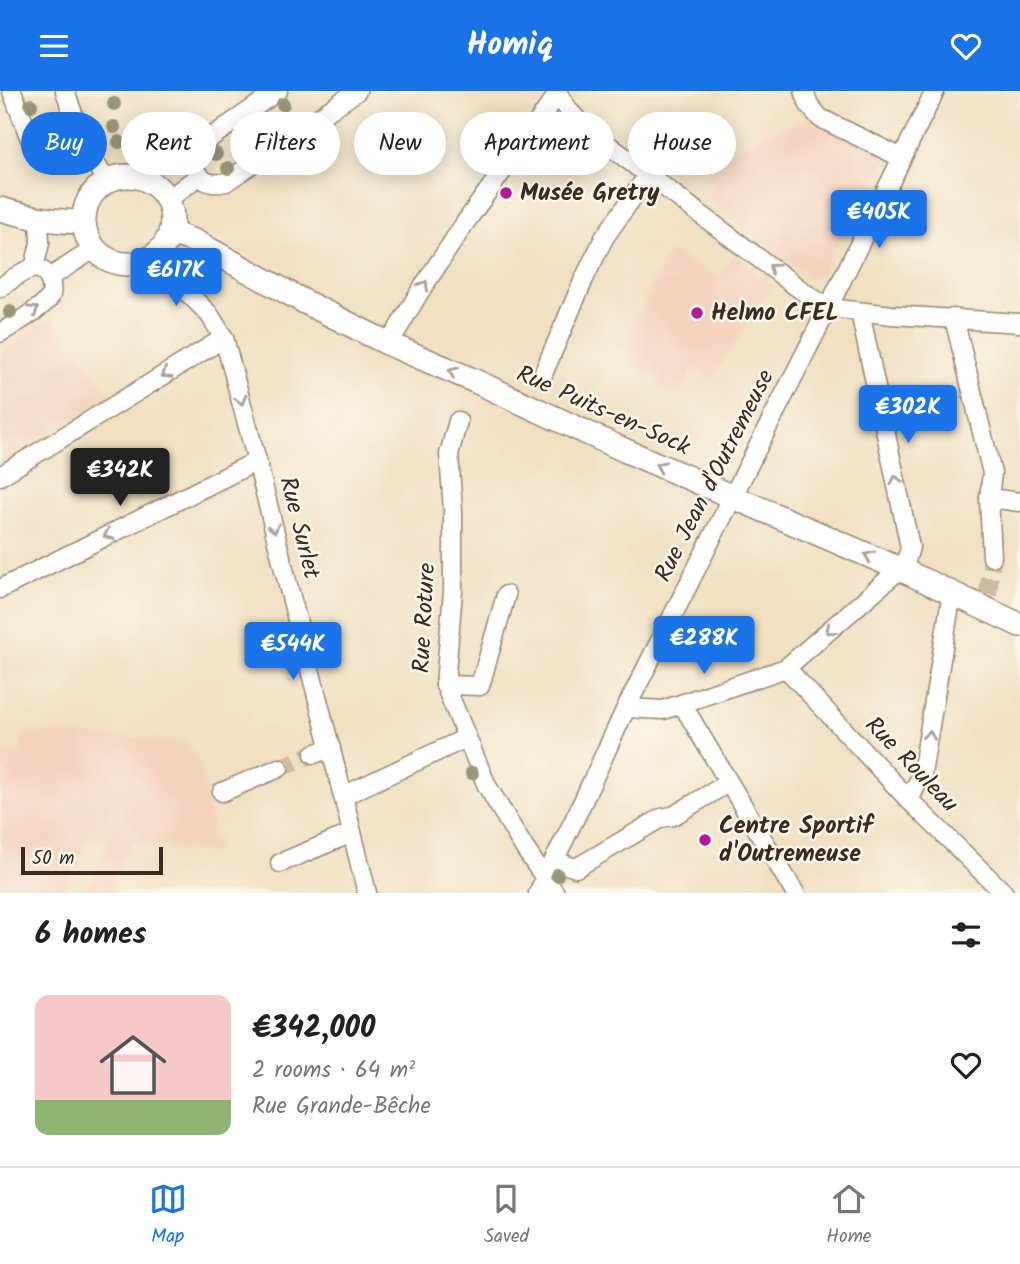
<!DOCTYPE html>
<html lang="en">
<head>
<meta charset="utf-8">
<style>
  :root { --surface:#fff; --page:#f2f2f2; --text:#222; --muted:#767676; --line:#e0e0e0; --accent:#1a73e8 }
  body { margin:0; font-family:Kalam,sans-serif; background:var(--page); color:var(--text); height:100vh; display:flex; flex-direction:column; font-size:26px; white-space:nowrap }
  * { box-sizing:border-box; margin:0 }
  p { font-size:23px; color:var(--muted) }
  .icon { flex:none; width:38px; height:38px; fill:none; stroke:currentColor; stroke-width:2; stroke-linecap:round; stroke-linejoin:round }
  .map { position:relative; height:802px; overflow:hidden }
  .side { display:flex; flex-direction:column; background:var(--surface); flex:1 }
  .side>* { flex:none }
  .banner { position:absolute; left:21px; top:21px; width:978px; height:63px; display:flex; gap:14px }
  .scale { position:absolute; left:21px; bottom:18px; width:142px; box-sizing:border-box; padding-left:7px; border:4px solid #3b2a1e; border-top:0; font-size:19px; line-height:24px; white-space:nowrap; color:#3b2a1e; -webkit-text-stroke:5px #fbf7ec; paint-order:stroke }
  .price { position:absolute; translate:-50% -60px; padding:0 16px; border-radius:7px; background:var(--accent); color:#fff; font-size:23px; line-height:46px; filter:drop-shadow(0 2px 4px #0008) }
  .price::after { content:''; position:absolute; left:50%; top:42px; width:21px; height:16px; margin-left:-10px; background:inherit; clip-path:polygon(0 0,100% 0,50% 100%) }
  .price.on { background:#222; color:#fff }
  ul { padding:0; list-style:none }
  li { display:flex; align-items:center; gap:21px; height:175px; padding:0 35px }
  li+li { border-top:2px solid var(--line) }
  li span { display:grid; place-items:center; flex:none; width:196px; height:140px; border-radius:14px; color:#555 }
  li>.icon { margin-inline-start:auto }
  span .icon { width:84px; height:84px; fill:#fffc; stroke-width:1 }
  li b { font-size:30px }
  h2 { display:flex; justify-content:space-between; align-items:center; height:84px; padding:0 35px; font-size:30px }
  .tag { padding:0 24px; border-radius:32px; background:var(--surface); box-shadow:0 4px 18px #0003; font-size:24px; line-height:63px }
  .tag.on { background:var(--accent); color:#fff }
  header { display:flex; justify-content:space-between; align-items:center; height:91px; padding:0 35px; background:var(--accent); color:#fff; font-size:32px; font-weight:600 }
  .menu { display:flex; justify-content:space-around; align-items:center; height:98px; border-top:2px solid var(--line); background:var(--surface); font-size:19px; color:var(--muted) }
  .menu a { display:grid; justify-items:center; gap:4px }
  .menu .on { color:var(--accent) }
  .map>svg:first-child { display:block }
  .built { fill:#f4d4bf }
  .lines { fill:none; stroke-linecap:round; stroke-linejoin:round }
  .minor-tunnel { stroke:#cdbca0; stroke-width:18; stroke-dasharray:18 9; stroke-linecap:butt }
  .minor-casing { stroke:#968570; stroke-width:21 }
  .major-casing { stroke:#968570; stroke-width:26 }
  .minor { stroke:#fff; stroke-width:18 }
  .major { stroke:#fff; stroke-width:23 }
  .tree { fill:#989678 }
  .oneway { stroke:#a79f9a }
  .poi-dot { fill:#b5179e; stroke:#fbf7ec; stroke-width:2.5 }
  .labels { text-anchor:middle; dominant-baseline:central; stroke-width:5; stroke-linejoin:round; paint-order:stroke }
  .poi-label { font-size:24px; font-weight:bold; fill:#3b2a1e; stroke:#fbf7ec; text-anchor:start }
  .street-label { font-size:24px; fill:#3b2a1e; stroke:#fbf7ec }
</style>
</head>
<body>
<header><svg class="icon" aria-label="menu" viewBox="0 0 24 24"><path d="M4 6h16M4 12h16M4 18h16"/></svg>Homiq<svg class="icon" aria-label="heart" viewBox="0 0 24 24"><path d="M12 20l-8-8c-3-5 5-10 8-4 3-6 11-1 8 4z"/></svg></header>
<div class="map">
<svg width="1020" height="802" viewBox="0 0 1020 802">
  <rect width="100%" height="100%" fill="#fbf7ec"/>
  <filter id="ink" filterUnits="userSpaceOnUse"><feTurbulence type="fractalNoise" baseFrequency=".0143" numOctaves="2"/><feDisplacementMap in="SourceGraphic" scale="14" xChannelSelector="R" yChannelSelector="G"/><feConvolveMatrix kernelMatrix="1 2 1 2 8 2 1 2 1" color-interpolation-filters="sRGB"/></filter>
  <filter id="wash" filterUnits="userSpaceOnUse"><feTurbulence type="fractalNoise" baseFrequency=".00686" numOctaves="4" result="noise"/><feDisplacementMap in="SourceGraphic" scale="28" xChannelSelector="R" yChannelSelector="G"/><feGaussianBlur stdDeviation="1.57" result="paint"/><feColorMatrix in="noise" values="0 0 0 0 0 0 0 0 0 0 0 0 0 0 0 0 0 1.4 0 .05"/><feComposite in="paint" operator="in"/></filter>
  <g filter="url(#wash)">
    <rect width="100%" height="100%" fill="#f1e0c1"/>
    <g class="built">
      <polygon points="810,27 889,64 819,185 807,186 707,107 715,93 709,87 726,63 770,40"/>
      <polygon points="668,159 719,187 733,164 773,193 713,287 693,278 680,306 657,296 661,288 636,275 629,260 631,239"/>
      <polygon points="53,227 67,250 96,282 111,304 0,373 0,263"/>
      <polygon points="22,640 188,650 194,665 200,671 218,762 132,752 108,802 85,802 110,749 89,745 61,802 0,802 0,741 3,734 0,733 0,710 5,680 2,679 4,660 20,661"/>
    </g>
  </g>
  <g filter="url(#ink)">
    <g class="lines">
      <g class="minor-tunnel">
        <polyline points="988,504 992,466"/>
        <polyline points="279,677 314,663"/>
      </g>
      <defs>
        <g id="minor">
          <polyline points="12,0 30,48 66,62 90,62"/>
          <polyline points="65,0 81,45 106,91"/>
          <path d="M278,0L200,54C185,76 201,98 226,91L357,0"/>
          <path d="M557,0C564,15 574,27 587,38L805,202L828,217L892,224L1020,232"/>
          <polyline points="804,0 809,14 820,27 902,67"/>
          <polyline points="167,109 199,85"/>
          <polyline points="147,170 188,202 209,223 224,247 257,370 289,498 343,705 367,802"/>
          <polyline points="34,177 40,152 39,128"/>
          <polyline points="49,187 94,158"/>
          <path d="M0,197C14,187 40,163 50,190C52,196 52,202 50,206C43,217 11,235 0,242"/>
          <polyline points="954,227 992,382 989,407 992,466"/>
          <polyline points="389,253 419,202 465,132 558,3"/>
          <polyline points="543,283 584,188 604,147 648,84"/>
          <polyline points="458,330 449,363 453,420 453,500 445,594 487,695 525,758 555,802"/>
          <polyline points="0,385 224,247"/>
          <polyline points="989,407 1020,411"/>
          <polyline points="0,498 257,370"/>
          <polyline points="786,577 909,709 1004,802"/>
          <polyline points="445,594 480,595 506,504"/>
          <polyline points="682,613 795,802"/>
          <polyline points="626,617 663,619 786,577 900,478 907,467 910,456 860,221"/>
          <polyline points="314,663 331,657"/>
          <polyline points="222,701 279,677"/>
          <polyline points="343,705 466,647"/>
          <polyline points="909,709 922,683 952,502"/>
          <polyline points="554,770 576,777 661,727 673,725 728,692"/>
          <polyline points="280,772 352,742"/>
          <polyline points="538,802 578,721 626,617 828,217 935,0"/>
        </g>
        <g id="major">
          <circle cx="128" cy="129" r="44"/>
          <path d="M0,118C28,126 54,131 83,131"/>
          <polyline points="171,142 194,150 303,210 389,253 475,290 624,359 900,478 1020,534"/>
        </g>
      </defs>
      <use href="#minor" class="minor-casing"/>
      <use href="#major" class="major-casing"/>
      <use href="#minor" class="minor"/>
      <use href="#major" class="major"/>
    </g>
    <g class="tree">
      <circle cx="114" cy="13" r="7"/>
      <circle cx="283" cy="13" r="7"/>
      <circle cx="31" cy="14" r="7"/>
      <circle cx="57" cy="27" r="7"/>
      <circle cx="293" cy="31" r="7"/>
      <circle cx="114" cy="36" r="7"/>
      <circle cx="119" cy="51" r="7"/>
      <circle cx="150" cy="58" r="7"/>
      <circle cx="216" cy="63" r="7"/>
      <circle cx="228" cy="77" r="7"/>
      <circle cx="10" cy="221" r="7"/>
      <circle cx="472" cy="682" r="7"/>
      <circle cx="557" cy="784" r="7"/>
    </g>
    <defs><path id="oneway-chevron" d="M-2-3.5L2.5 0L-2 3.5" fill="none" stroke-width="1.6" stroke-linecap="round" stroke-linejoin="round" transform="scale(1.75)"/></defs>
    <g class="oneway">
      <use href="#oneway-chevron" transform="translate(773 177) rotate(-143)"/>
      <use href="#oneway-chevron" transform="translate(424 194) rotate(-58)"/>
      <use href="#oneway-chevron" transform="translate(34 219) rotate(-34)"/>
      <use href="#oneway-chevron" transform="translate(453 281) rotate(-156)"/>
      <use href="#oneway-chevron" transform="translate(166 283) rotate(148)"/>
      <use href="#oneway-chevron" transform="translate(241 309) rotate(75)"/>
      <use href="#oneway-chevron" transform="translate(660 375) rotate(-157)"/>
      <use href="#oneway-chevron" transform="translate(896 389) rotate(-102)"/>
      <use href="#oneway-chevron" transform="translate(274 437) rotate(76)"/>
      <use href="#oneway-chevron" transform="translate(108 444) rotate(154)"/>
      <use href="#oneway-chevron" transform="translate(869 465) rotate(-157)"/>
      <use href="#oneway-chevron" transform="translate(830 539) rotate(139)"/>
      <use href="#oneway-chevron" transform="translate(929 644) rotate(-81)"/>
    </g>
  </g>
  <g class="poi-dot">
    <circle cx="506" cy="102" r="7"/>
    <circle cx="697" cy="222" r="7"/>
    <circle cx="705" cy="749" r="7"/>
  </g>
  <g class="labels">
    <g class="poi-label">
      <text x="520" y="102">Musée Gretry</text>
      <text x="711" y="222">Helmo CFEL</text>
      <text x="719" y="735">Centre Sportif<tspan x="719" dy="28">d'Outremeuse</tspan></text>
    </g>
    <g class="street-label">
      <text transform="translate(603 320) rotate(24)">Rue Puits-en-Sock</text>
      <text transform="translate(715 385) rotate(-63)">Rue Jean d'Outremeuse</text>
      <text transform="translate(299 437) rotate(76)">Rue Surlet</text>
      <text transform="translate(425 527) rotate(-87)">Rue Roture</text>
      <text transform="translate(911 674) rotate(46)">Rue Rouleau</text>
    </g>
  </g>
</svg>
<div class="scale">50 m</div>
<b class="price" style="left:879px;top:159px">€405K</b>
<b class="price" style="left:176px;top:217px">€617K</b>
<b class="price" style="left:908px;top:354px">€302K</b>
<b class="price on" style="left:120px;top:417px">€342K</b>
<b class="price" style="left:704px;top:585px">€288K</b>
<b class="price" style="left:293px;top:591px">€544K</b>
<div class="banner">
<a class="tag on">Buy</a>
<a class="tag">Rent</a>
<a class="tag">Filters</a>
<a class="tag">New</a>
<a class="tag">Apartment</a>
<a class="tag">House</a>
</div>
</div>
<section class="side">
<h2>6 homes<svg class="icon" aria-label="filters" viewBox="0 0 24 24"><path d="M4 7h16M4 17h16"/><circle cx="9" cy="7" r="2"/><circle cx="15" cy="17" r="2"/></svg></h2>
<ul>
<li><span style="background:linear-gradient(#f6c9c9 75%,#8fb573 0)"><svg class="icon" aria-label="home" viewBox="0 0 24 24"><path d="M3 11l9-7 9 7M6 9v11h12V9"/></svg></span><div><b>€342,000</b><p>2 rooms · 64 m²</p><p>Rue Grande-Bêche</p></div><svg class="icon" aria-label="heart" viewBox="0 0 24 24"><path d="M12 20l-8-8c-3-5 5-10 8-4 3-6 11-1 8 4z"/></svg></li>
</ul>
</section>
<nav class="menu">
<a class="on"><svg class="icon" aria-label="map" viewBox="0 0 24 24"><path d="M3 6l6-2 6 2 6-2v14l-6 2-6-2-6 2zM9 4v14M15 6v14"/></svg>Map</a>
<a><svg class="icon" aria-label="saved" viewBox="0 0 24 24"><path d="M7 4h10v16l-5-4-5 4z"/></svg>Saved</a>
<a><svg class="icon" aria-label="home" viewBox="0 0 24 24"><path d="M3 11l9-7 9 7M6 9v11h12V9"/></svg>Home</a>
</nav>
</body>
</html>
